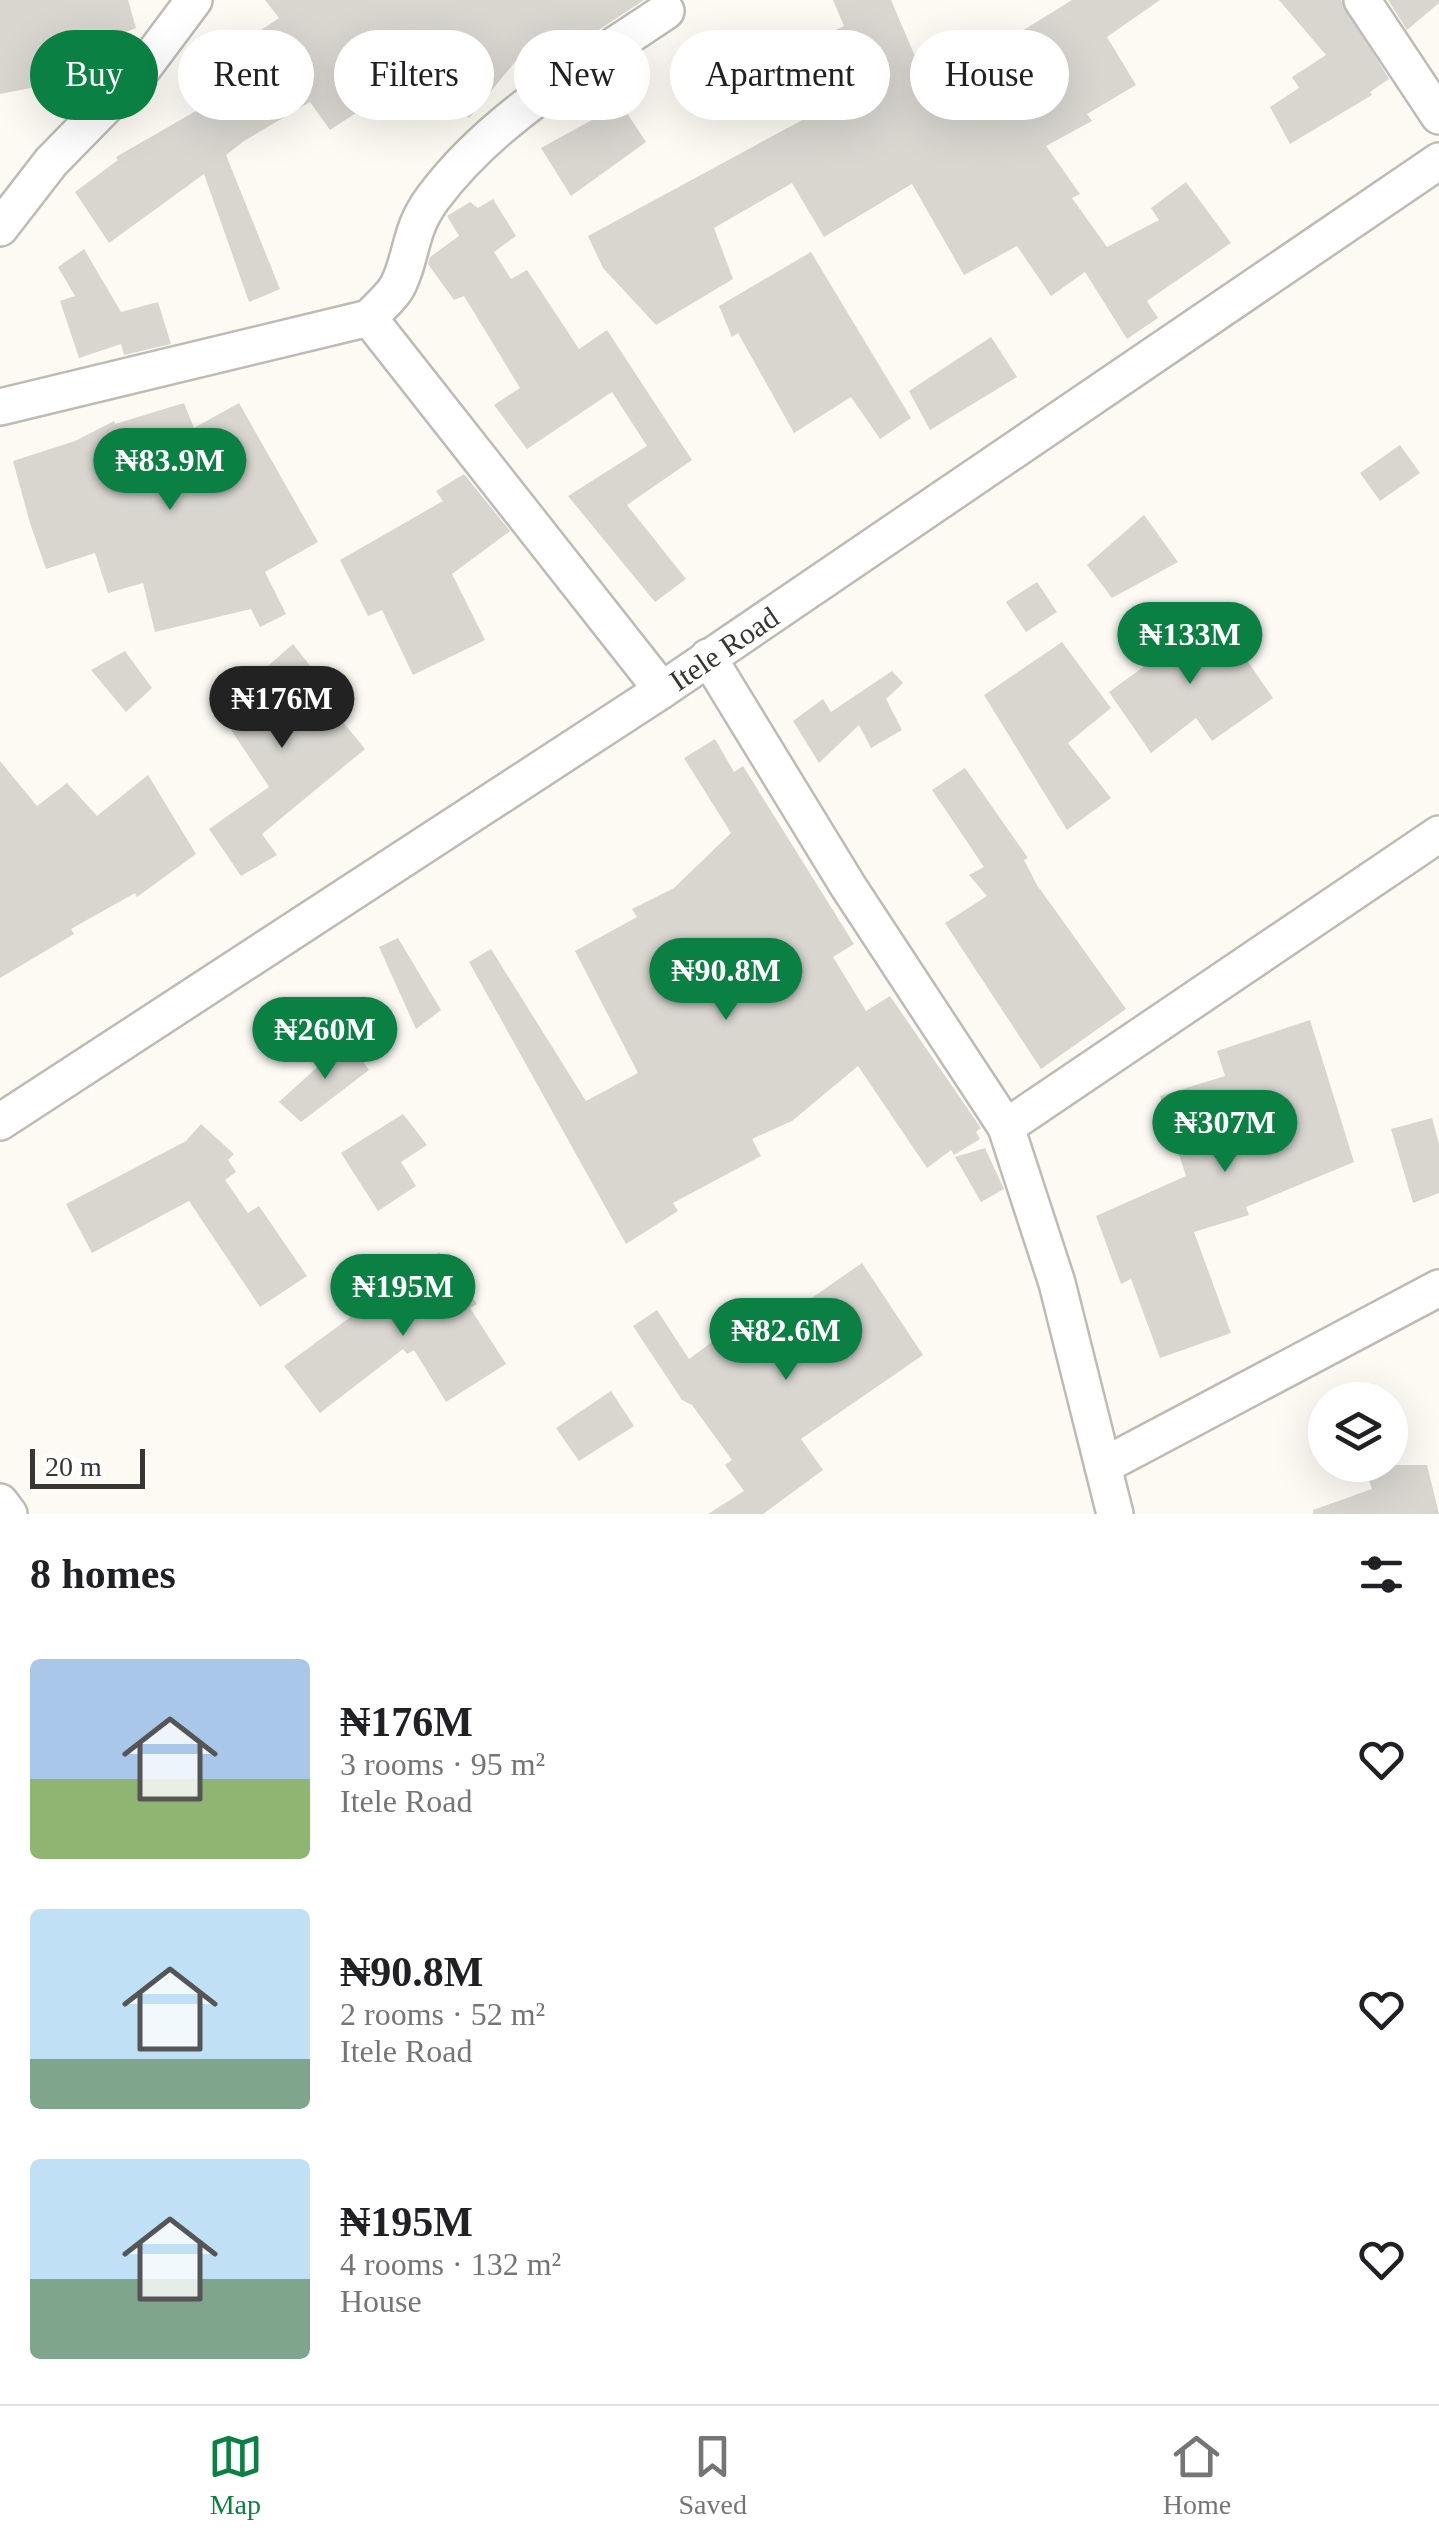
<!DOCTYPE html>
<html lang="en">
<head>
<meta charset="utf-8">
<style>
  :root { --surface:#fff; --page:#f2f2f2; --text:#202124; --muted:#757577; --line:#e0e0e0; --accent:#0b8043 }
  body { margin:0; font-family:"Times New Roman",serif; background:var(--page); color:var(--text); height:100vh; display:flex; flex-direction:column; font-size:38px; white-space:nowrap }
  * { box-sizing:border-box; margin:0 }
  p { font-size:32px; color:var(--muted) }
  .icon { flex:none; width:55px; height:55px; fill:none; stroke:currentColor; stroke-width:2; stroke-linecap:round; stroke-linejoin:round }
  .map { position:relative; height:1514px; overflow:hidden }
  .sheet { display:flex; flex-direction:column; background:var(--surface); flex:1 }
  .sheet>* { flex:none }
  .hud { position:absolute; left:30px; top:30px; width:1380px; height:90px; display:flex; gap:20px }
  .buttons { position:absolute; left:1308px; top:1382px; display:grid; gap:20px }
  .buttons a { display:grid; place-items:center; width:100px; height:100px; border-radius:50%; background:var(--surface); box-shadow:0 10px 40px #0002; font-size:50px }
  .scale { position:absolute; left:30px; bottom:25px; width:115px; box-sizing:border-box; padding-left:10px; border:5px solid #373633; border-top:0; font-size:28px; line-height:35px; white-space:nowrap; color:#373633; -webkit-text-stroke:8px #fff; paint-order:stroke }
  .price { position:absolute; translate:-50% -85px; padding:0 22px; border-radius:35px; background:var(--accent); color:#fff; font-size:32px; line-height:65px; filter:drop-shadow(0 2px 5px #0008) }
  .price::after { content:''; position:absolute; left:50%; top:60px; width:30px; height:22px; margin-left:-15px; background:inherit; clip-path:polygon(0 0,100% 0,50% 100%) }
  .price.on { background:#222; color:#fff }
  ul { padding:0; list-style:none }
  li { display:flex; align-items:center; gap:30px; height:250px; padding:0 30px }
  li span { display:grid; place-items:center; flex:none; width:280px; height:200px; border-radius:10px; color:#555 }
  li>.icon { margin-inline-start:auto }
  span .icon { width:120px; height:120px; fill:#fffc; stroke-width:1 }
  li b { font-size:42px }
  h2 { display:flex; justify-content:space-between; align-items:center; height:120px; padding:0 30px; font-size:42px }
  .chip { padding:0 35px; border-radius:45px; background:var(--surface); box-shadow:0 10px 40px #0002; font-size:35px; line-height:90px }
  .chip.on { background:var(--accent); color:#fff }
  .dock { display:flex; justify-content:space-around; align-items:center; height:140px; border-top:2px solid var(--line); background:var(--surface); font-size:28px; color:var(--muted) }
  .dock a { display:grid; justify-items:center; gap:5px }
  .dock .on { color:var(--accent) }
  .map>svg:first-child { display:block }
  .building { fill:#d8d6cf }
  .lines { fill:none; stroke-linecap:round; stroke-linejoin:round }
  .minor-casing { stroke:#bebbb5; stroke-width:40 }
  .minor { stroke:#fff; stroke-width:35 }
  .labels { text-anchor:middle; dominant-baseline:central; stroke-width:9; stroke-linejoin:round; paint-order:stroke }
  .street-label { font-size:30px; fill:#373633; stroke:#fff }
</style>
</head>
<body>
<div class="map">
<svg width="1439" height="1514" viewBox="0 0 1439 1514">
  <rect width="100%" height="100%" fill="#fcfaf3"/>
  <g class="building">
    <polygon points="0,0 128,0 136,28 100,42 110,71 78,99 72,80 0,94"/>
    <polygon points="265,0 644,0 582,41 579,39 535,73 519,57 469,118 439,93 423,111 394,88 330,130 310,102 244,141 226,155 280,289 249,302 204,174 109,243 75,192 118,160 116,157 229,92 210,64 279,18"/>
    <polygon points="833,0 891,0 929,89 1072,0 1160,0 1107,37 1136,85 1087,114 1092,121 1046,146 1080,194 1072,198 1107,247 1159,220 1151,208 1186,182 1231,243 1147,301 1158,318 1127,339 1085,272 1051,296 1017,246 964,275 912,184 824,237 792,183 714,228 733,279 656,325 603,268 588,236 806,118 776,59 844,26"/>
    <polygon points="1279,0 1341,0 1389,79 1370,92 1372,95 1290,144 1270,107 1299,88 1292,77 1326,55"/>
    <polygon points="1388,0 1439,0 1439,3 1407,30"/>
    <polygon points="621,104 646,142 571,196 541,148"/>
    <polygon points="493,199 516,236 494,252 511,279 527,270 579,349 607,330 692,460 627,505 686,579 655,602 568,496 647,446 612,392 527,449 494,405 520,388 464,296 454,300 428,264 430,257 459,236 447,216 470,202 478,208"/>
    <polygon points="84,249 121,312 158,302 171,344 124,355 121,344 79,358 60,301 75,296 58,267"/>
    <polygon points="811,252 911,418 880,439 851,397 794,433 738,333 732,337 719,306"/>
    <polygon points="991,337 1017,377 930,430 909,391"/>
    <polygon points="184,403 194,428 239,403 318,542 265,572 286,614 260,627 251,609 155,632 143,583 108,593 95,553 46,569 30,523 13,461 75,441 114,421 115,424"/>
    <polygon points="1400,445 1420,473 1380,501 1360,473"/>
    <polygon points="464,474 510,531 452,574 485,640 413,675 382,610 368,616 340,560 443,501 436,491"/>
    <polygon points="1144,515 1178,562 1112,598 1087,565"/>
    <polygon points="1037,582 1057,612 1026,632 1006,602"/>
    <polygon points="1221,623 1273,698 1212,741 1196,718 1151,753 1109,692 1153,660 1140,642 1164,624 1185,649"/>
    <polygon points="1062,642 1111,708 1068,743 1111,798 1067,830 984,695"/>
    <polygon points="293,644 332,694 325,700 365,749 262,834 277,855 241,876 209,829 269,787 218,710"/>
    <polygon points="125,651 152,688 126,712 91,670"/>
    <polygon points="892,671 903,683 886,699 902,730 871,748 859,725 819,763 793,721 823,699 831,712"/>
    <polygon points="715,739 734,772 743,766 854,944 833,957 866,1011 890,996 981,1128 976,1132 980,1139 954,1155 951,1150 927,1168 858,1066 792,1121 752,1139 761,1156 673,1203 678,1211 626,1244 469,962 491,949 586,1101 638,1073 575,951 637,917 632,909 674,888 731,833 684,758"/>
    <polygon points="0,761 37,806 67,783 97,816 148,775 196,854 137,897 135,893 71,929 74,934 0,978"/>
    <polygon points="965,768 1028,858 1024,860 1037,885 1126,1009 1041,1069 945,923 987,896 969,875 984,867 932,790"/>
    <polygon points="398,938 441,1010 416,1029 379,947"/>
    <polygon points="1310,1020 1354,1162 1246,1207 1249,1215 1194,1232 1231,1333 1160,1358 1131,1279 1121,1284 1096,1216 1186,1176 1160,1096 1225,1076 1217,1051"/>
    <polygon points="347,1040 369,1070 301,1122 279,1102"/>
    <polygon points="403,1114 427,1145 401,1162 416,1186 378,1211 341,1153"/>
    <polygon points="1432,1118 1439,1144 1439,1193 1413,1203 1391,1129"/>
    <polygon points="201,1124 234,1154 228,1160 236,1172 225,1180 248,1213 259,1206 307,1276 260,1307 189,1201 92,1253 66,1204 186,1141"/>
    <polygon points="985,1148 1004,1189 981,1202 955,1157"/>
    <polygon points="439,1252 477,1304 470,1308 506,1364 446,1402 414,1350 407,1354 403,1349 320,1413 284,1366"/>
    <polygon points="862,1263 923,1355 801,1439 823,1470 763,1514 708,1514 744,1491 725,1465 732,1460 692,1405 682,1400 633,1326 657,1310 689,1359 724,1333 737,1350"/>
    <polygon points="611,1391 634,1426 579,1461 556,1428"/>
    <polygon points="1364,1465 1427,1465 1439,1514 1313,1514 1313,1510 1372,1489"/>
  </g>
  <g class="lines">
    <defs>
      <g id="minor">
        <polyline points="1362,0 1439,116"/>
        <polyline points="0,228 51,162 144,67 194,0"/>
        <polyline points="369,318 662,690"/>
        <path d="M0,407L369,318C379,307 394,295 399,283C413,253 409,230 433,198C493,117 584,67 666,11"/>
        <polyline points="708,657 848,886 1006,1127 1057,1283 1115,1514"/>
        <path id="s1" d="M0,1122L662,690L1439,161"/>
        <polyline points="1006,1127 1439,834"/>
        <polyline points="1103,1466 1439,1288"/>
        <polyline points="0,1502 9,1514"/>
      </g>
    </defs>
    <use href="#minor" class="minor-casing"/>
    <use href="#minor" class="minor"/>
  </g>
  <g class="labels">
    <g class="street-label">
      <text stroke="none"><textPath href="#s1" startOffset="865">Itele Road</textPath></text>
    </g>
  </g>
</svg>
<div class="buttons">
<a><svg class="icon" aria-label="layers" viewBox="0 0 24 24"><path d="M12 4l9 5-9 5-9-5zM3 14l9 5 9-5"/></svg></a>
</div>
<div class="scale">20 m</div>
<b class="price" style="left:170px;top:513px">₦83.9M</b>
<b class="price" style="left:1190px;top:687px">₦133M</b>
<b class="price on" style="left:282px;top:751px">₦176M</b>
<b class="price" style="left:726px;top:1023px">₦90.8M</b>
<b class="price" style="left:325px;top:1082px">₦260M</b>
<b class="price" style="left:1225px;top:1175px">₦307M</b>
<b class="price" style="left:403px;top:1339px">₦195M</b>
<b class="price" style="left:786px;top:1383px">₦82.6M</b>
<div class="hud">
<a class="chip on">Buy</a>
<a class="chip">Rent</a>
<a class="chip">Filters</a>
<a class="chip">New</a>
<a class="chip">Apartment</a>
<a class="chip">House</a>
</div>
</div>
<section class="sheet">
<h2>8 homes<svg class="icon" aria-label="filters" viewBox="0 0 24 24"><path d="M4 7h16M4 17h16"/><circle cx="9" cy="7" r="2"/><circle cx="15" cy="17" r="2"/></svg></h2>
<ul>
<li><span style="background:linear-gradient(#a9c7e8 60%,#8fb573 0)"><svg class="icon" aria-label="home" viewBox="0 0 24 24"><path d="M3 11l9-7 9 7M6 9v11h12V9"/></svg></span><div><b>₦176M</b><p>3 rooms · 95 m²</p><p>Itele Road</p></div><svg class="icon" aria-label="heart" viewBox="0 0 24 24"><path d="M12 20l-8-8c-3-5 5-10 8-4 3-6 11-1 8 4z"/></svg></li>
<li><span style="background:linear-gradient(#bfe0f5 75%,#7fa58c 0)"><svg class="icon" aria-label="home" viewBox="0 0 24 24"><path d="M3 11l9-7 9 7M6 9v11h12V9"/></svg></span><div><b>₦90.8M</b><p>2 rooms · 52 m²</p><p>Itele Road</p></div><svg class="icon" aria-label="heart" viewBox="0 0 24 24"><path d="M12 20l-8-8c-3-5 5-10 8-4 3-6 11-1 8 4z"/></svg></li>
<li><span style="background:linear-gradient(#bfe0f5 60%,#7fa58c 0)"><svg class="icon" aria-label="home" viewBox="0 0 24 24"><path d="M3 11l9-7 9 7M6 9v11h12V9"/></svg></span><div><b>₦195M</b><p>4 rooms · 132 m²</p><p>House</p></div><svg class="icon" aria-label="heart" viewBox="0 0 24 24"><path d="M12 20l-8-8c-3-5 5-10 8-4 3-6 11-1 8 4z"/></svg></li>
</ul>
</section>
<nav class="dock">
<a class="on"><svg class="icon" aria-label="map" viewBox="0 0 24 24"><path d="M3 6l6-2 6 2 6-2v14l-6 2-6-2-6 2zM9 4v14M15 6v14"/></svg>Map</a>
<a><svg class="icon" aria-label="saved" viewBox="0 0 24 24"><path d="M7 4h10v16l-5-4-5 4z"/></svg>Saved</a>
<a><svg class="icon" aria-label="home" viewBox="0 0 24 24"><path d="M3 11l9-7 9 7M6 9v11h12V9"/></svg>Home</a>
</nav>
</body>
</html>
